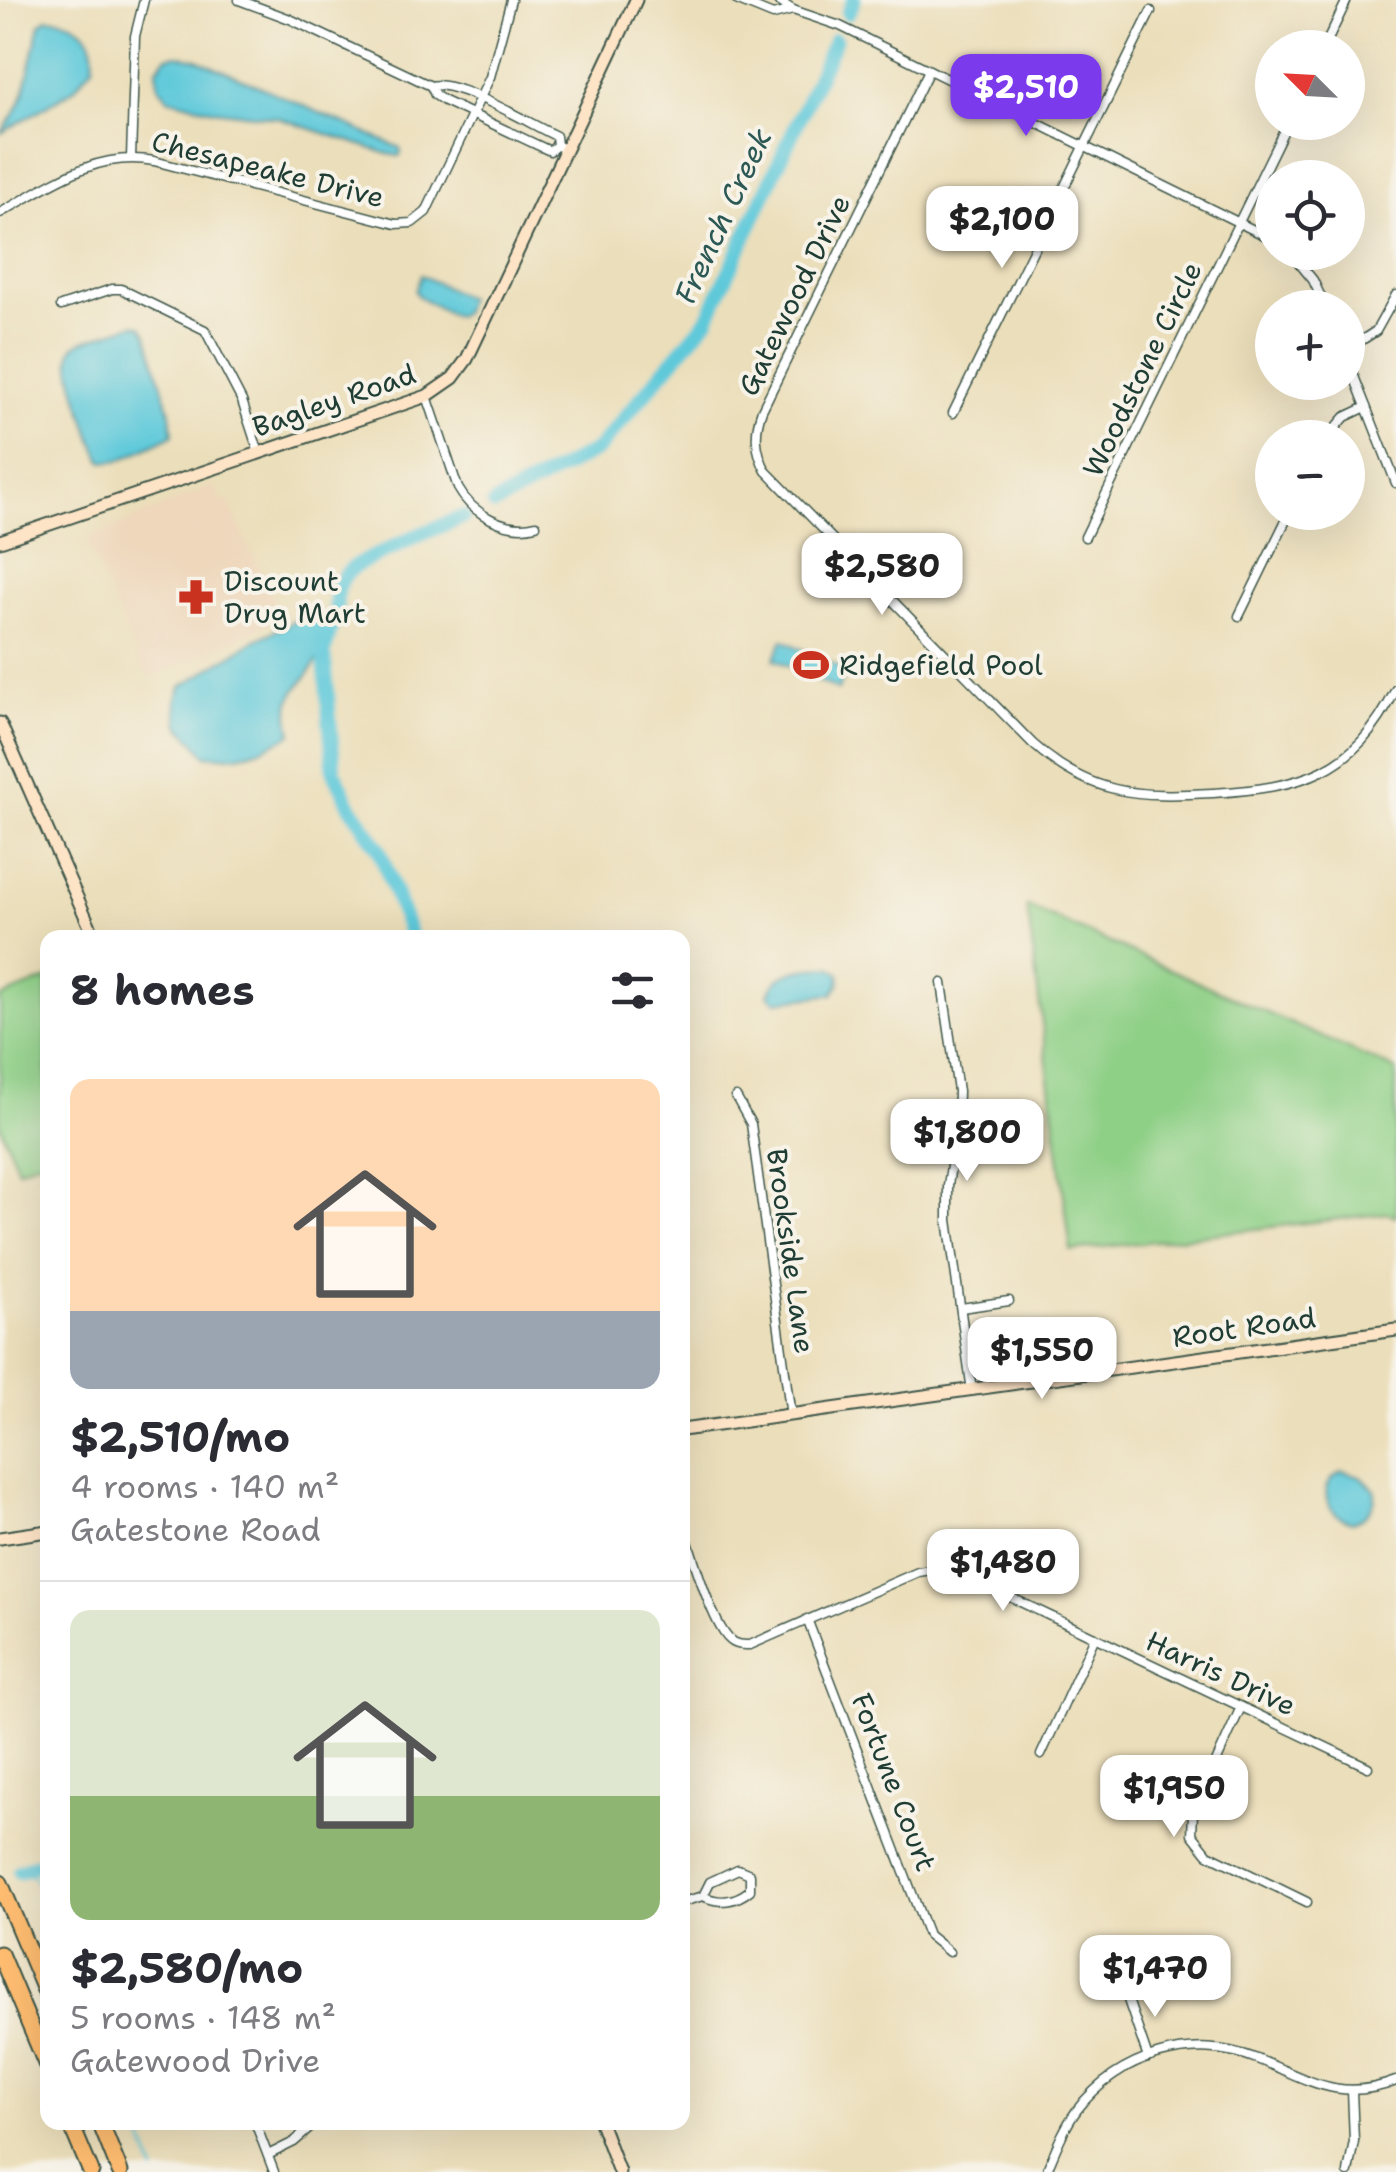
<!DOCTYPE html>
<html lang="en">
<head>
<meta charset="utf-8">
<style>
  :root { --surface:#fff; --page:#f7f7f7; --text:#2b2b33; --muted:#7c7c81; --line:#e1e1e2; --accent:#7c3aed }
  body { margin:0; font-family:"Shantell Sans",sans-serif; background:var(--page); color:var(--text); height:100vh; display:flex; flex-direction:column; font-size:38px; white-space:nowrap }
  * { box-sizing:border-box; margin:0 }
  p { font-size:32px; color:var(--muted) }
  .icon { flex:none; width:55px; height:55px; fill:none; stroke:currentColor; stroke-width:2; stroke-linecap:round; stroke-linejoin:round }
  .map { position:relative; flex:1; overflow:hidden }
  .panel { position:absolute; left:40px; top:930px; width:650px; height:1200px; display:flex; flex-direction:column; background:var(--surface); border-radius:20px; box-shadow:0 10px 40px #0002 }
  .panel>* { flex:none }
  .needle { width:65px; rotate:294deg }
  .fabs { position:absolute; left:1255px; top:30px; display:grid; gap:20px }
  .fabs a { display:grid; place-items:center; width:110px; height:110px; border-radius:50%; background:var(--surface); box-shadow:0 10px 40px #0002; font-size:50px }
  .price { position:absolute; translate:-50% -85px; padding:0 22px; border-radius:20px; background:#fff; color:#222; font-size:32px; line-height:65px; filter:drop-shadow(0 2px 5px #0008) }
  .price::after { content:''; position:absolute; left:50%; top:60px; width:30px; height:22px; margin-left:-15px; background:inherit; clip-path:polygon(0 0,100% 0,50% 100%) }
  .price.selected { background:var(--accent); color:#fff }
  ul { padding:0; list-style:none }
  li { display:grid; align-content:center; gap:20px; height:530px; padding:0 30px }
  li+li { border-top:2px solid var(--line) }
  li span { display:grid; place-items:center; height:310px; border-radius:20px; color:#555 }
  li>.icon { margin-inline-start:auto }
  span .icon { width:180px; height:180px; fill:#fffc; stroke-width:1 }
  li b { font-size:42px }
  h2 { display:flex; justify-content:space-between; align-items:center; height:120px; padding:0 30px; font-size:42px }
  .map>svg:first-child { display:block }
  .built { fill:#eed7bb }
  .green { fill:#8fd087; stroke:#57865e; stroke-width:2.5 }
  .water { fill:#5fc9da; stroke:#3f8387; stroke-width:2.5 }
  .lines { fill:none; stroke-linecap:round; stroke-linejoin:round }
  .stream { stroke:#5fc9da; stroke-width:2.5 }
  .river { stroke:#5fc9da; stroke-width:15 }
  .street-casing { stroke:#3e5548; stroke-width:11 }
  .secondary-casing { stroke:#3e5548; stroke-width:15 }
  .highway-casing { stroke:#3e5548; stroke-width:19 }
  .street { stroke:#fff; stroke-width:8 }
  .secondary { stroke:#fee4c6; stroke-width:11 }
  .highway { stroke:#fdbc70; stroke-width:15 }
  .labels { text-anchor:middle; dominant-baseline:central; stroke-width:8; stroke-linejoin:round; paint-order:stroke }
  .street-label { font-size:28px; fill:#1f3d34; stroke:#f7f3e8 }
  .poi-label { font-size:28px; fill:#1f3d34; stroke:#f7f3e8; text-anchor:start }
  .water-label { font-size:30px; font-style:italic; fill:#2c5955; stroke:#f7f3e8 }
</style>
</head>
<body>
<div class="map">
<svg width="1396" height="2172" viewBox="0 0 1396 2172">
  <rect width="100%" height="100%" fill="#f7f3e8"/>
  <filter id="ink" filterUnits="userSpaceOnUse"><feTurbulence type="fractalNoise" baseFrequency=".01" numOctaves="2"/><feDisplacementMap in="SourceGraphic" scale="20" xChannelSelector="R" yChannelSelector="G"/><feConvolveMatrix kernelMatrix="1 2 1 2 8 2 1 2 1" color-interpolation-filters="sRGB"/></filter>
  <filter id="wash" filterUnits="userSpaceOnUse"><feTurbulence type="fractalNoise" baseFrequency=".0048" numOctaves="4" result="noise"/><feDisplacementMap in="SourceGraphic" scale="40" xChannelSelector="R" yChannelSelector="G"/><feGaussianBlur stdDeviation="2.25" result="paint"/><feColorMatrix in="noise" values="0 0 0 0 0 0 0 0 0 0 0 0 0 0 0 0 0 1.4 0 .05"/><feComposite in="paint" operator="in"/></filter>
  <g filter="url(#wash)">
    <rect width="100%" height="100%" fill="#ebdeba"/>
    <polygon class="built" points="214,485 221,503 228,501 282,617 157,675 148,674 141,667 87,539"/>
    <g class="green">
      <polygon points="1027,906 1396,1070 1396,1216 1388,1213 1071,1251"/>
      <polygon points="47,979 47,1157 18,1169 0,1125 0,998"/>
    </g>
    <g class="water">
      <path d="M48,18C78,19 97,35 93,66L73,90L0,134L14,115L24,93L40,24Z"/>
      <polygon points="176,55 197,59 400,148 401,153 399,156 388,154 278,118 214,110 170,99 158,86 157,69 166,57"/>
      <polygon points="421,275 467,298 463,312 457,316 451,315 418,296 415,291"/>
      <path d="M135,324L142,326L147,334L170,412L173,435L121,460L103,462C93,444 67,374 71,354C72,347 75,346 81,342Z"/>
      <path d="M311,613L326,629C323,639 322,651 317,661C298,694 282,690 292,734C264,750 239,759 206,755L179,725L176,701L181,687L252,642Z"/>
      <polygon points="783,640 847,671 838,690 774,659"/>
      <path d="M831,967L840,974L839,985L833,994L776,1001L769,995C777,967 807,969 831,967Z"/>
      <path d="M1342,1471L1360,1476L1375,1490C1376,1506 1368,1517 1352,1522C1326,1515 1315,1485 1342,1471Z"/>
    </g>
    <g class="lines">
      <g class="stream">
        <polyline points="20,1871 34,1877 48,1905"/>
        <polyline points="136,2122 155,2172"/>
      </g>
      <g class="river">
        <polyline points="848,13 854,0"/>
        <polyline points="494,504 598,449 707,320 835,40"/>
        <polyline points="411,938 379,849 350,805 334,771 324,653 336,609 337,588 345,575 355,566 414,537 463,517"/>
        <polyline points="20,1871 48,1860"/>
      </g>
    </g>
  </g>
  <g filter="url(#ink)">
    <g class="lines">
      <defs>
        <g id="street">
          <polyline points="239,0 290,19 431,86"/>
          <polyline points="736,0 773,15 793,10"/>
          <polyline points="777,0 793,10 840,26 1272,239"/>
          <polyline points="1324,48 1347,0"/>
          <path d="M929,70L762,410C754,432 755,450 766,471L1033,744C1091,796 1138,797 1213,793C1301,787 1354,775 1396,689"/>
          <path d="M557,145L556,136C530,124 457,79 431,86L435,95L444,101L550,151L557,145L565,150"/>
          <polyline points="131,158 135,36 144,0"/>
          <path d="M0,213C49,186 95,150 154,161L396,224L412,223L426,212L490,77L511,0"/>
          <polyline points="1290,252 1313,280 1326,308"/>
          <polyline points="61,306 112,289 121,289 205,330 242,401 259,453"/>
          <polyline points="1348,349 1376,331 1396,295"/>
          <polyline points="1348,361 1396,483"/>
          <path d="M427,396L458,488C472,514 507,533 536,525"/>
          <polyline points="953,413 1151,11"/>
          <polyline points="1327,438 1345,417 1366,407"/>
          <polyline points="1085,537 1288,122"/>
          <polyline points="1239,616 1290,512"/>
          <polyline points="942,983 958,1091 957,1125 948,1186 948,1220 972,1391"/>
          <polyline points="736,1097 751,1124 791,1416"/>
          <polyline points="961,1308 1009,1301"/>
          <path d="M682,1523C691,1550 710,1618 728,1638C734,1645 741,1645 750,1645L918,1572L938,1569L968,1577L1368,1767"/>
          <polyline points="807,1619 928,1935 949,1952"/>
          <polyline points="1241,1707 1193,1813 1192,1834 1208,1854 1307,1902"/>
          <polyline points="1041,1755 1095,1637"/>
          <path d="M682,1902L703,1896C719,1904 736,1902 750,1890V1874L738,1869L710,1882L703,1896"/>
          <polyline points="1126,1994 1148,2058"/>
          <polyline points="255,2122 274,2172"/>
          <polyline points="268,2155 294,2142 317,2122"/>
          <path d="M1046,2172C1055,2151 1063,2129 1077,2110C1117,2056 1194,2033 1257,2059C1308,2079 1339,2103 1396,2081"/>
          <polyline points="1348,2172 1354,2141 1352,2090"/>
        </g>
        <g id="secondary">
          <polyline points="0,541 427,396 453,378 467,359 636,0"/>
          <polyline points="0,723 95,938"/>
          <polyline points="682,1430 1396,1330"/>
          <polyline points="0,1538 48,1531"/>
          <polyline points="600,2122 619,2172"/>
        </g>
        <g id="highway">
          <polyline points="0,1883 48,1997"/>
          <polyline points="0,1954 48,2068"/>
          <polyline points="70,2122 91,2172"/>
          <polyline points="100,2122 120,2172"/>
        </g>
      </defs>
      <use href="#street" class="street-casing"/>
      <use href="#secondary" class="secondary-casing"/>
      <use href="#highway" class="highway-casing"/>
      <use href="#street" class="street"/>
      <use href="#secondary" class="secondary"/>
      <use href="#highway" class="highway"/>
    </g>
  </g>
  <defs>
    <symbol id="pharmacy-bare" viewBox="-9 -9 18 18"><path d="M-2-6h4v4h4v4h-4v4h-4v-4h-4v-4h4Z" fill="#c8321e" stroke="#f7f3e8" stroke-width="2.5" paint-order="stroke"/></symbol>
    <symbol id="stadium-bare" viewBox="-9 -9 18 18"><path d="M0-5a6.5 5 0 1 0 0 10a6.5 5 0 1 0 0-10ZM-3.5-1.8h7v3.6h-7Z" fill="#c8321e" stroke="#f7f3e8" stroke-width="2.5" paint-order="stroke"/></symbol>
  </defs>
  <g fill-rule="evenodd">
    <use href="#pharmacy-bare" x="171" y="572" width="50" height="50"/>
    <use href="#stadium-bare" x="786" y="640" width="50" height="50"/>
  </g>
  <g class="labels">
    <g class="street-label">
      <text transform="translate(268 169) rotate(14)">Chesapeake Drive</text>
      <text transform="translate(794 295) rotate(-64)">Gatewood Drive</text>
      <text transform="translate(1142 369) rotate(-64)">Woodstone Circle</text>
      <text transform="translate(334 400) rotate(-19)">Bagley Road</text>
      <text transform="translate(791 1251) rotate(82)">Brookside Lane</text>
      <text transform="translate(1244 1327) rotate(-8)">Root Road</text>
      <text transform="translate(1221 1673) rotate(25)">Harris Drive</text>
      <text transform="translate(894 1782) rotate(69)">Fortune Court</text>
    </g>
    <g class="poi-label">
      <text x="224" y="581">Discount<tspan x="224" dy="32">Drug Mart</tspan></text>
      <text x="839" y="665">Ridgefield Pool</text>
    </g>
    <g class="water-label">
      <text transform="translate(723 216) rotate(-65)">French Creek</text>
    </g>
  </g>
</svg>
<div class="fabs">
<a><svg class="needle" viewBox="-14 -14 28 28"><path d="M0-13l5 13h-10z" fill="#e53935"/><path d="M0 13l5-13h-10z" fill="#7c7c81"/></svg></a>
<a><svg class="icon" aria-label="locate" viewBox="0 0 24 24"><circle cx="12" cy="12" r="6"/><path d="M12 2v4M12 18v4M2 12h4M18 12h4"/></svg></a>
<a>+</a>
<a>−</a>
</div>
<b class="price selected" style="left:1026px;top:139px">$2,510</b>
<b class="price" style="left:1002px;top:271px">$2,100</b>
<b class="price" style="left:882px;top:618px">$2,580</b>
<b class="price" style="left:967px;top:1184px">$1,800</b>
<b class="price" style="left:1042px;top:1402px">$1,550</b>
<b class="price" style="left:1003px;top:1614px">$1,480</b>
<b class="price" style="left:1174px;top:1840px">$1,950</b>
<b class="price" style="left:1155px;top:2020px">$1,470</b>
<section class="panel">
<h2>8 homes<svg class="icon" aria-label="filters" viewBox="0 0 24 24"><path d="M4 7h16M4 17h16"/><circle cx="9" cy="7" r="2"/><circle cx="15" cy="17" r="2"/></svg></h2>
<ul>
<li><span style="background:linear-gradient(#ffd9b3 75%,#9aa5b1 0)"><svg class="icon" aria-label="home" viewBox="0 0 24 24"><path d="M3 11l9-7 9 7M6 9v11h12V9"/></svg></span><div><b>$2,510/mo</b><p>4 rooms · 140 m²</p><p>Gatestone Road</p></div></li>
<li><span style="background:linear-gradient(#dfe7d0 60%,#8fb573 0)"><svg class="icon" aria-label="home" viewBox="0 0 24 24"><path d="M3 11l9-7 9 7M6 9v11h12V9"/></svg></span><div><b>$2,580/mo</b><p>5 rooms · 148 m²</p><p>Gatewood Drive</p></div></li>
</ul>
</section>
</div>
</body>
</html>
